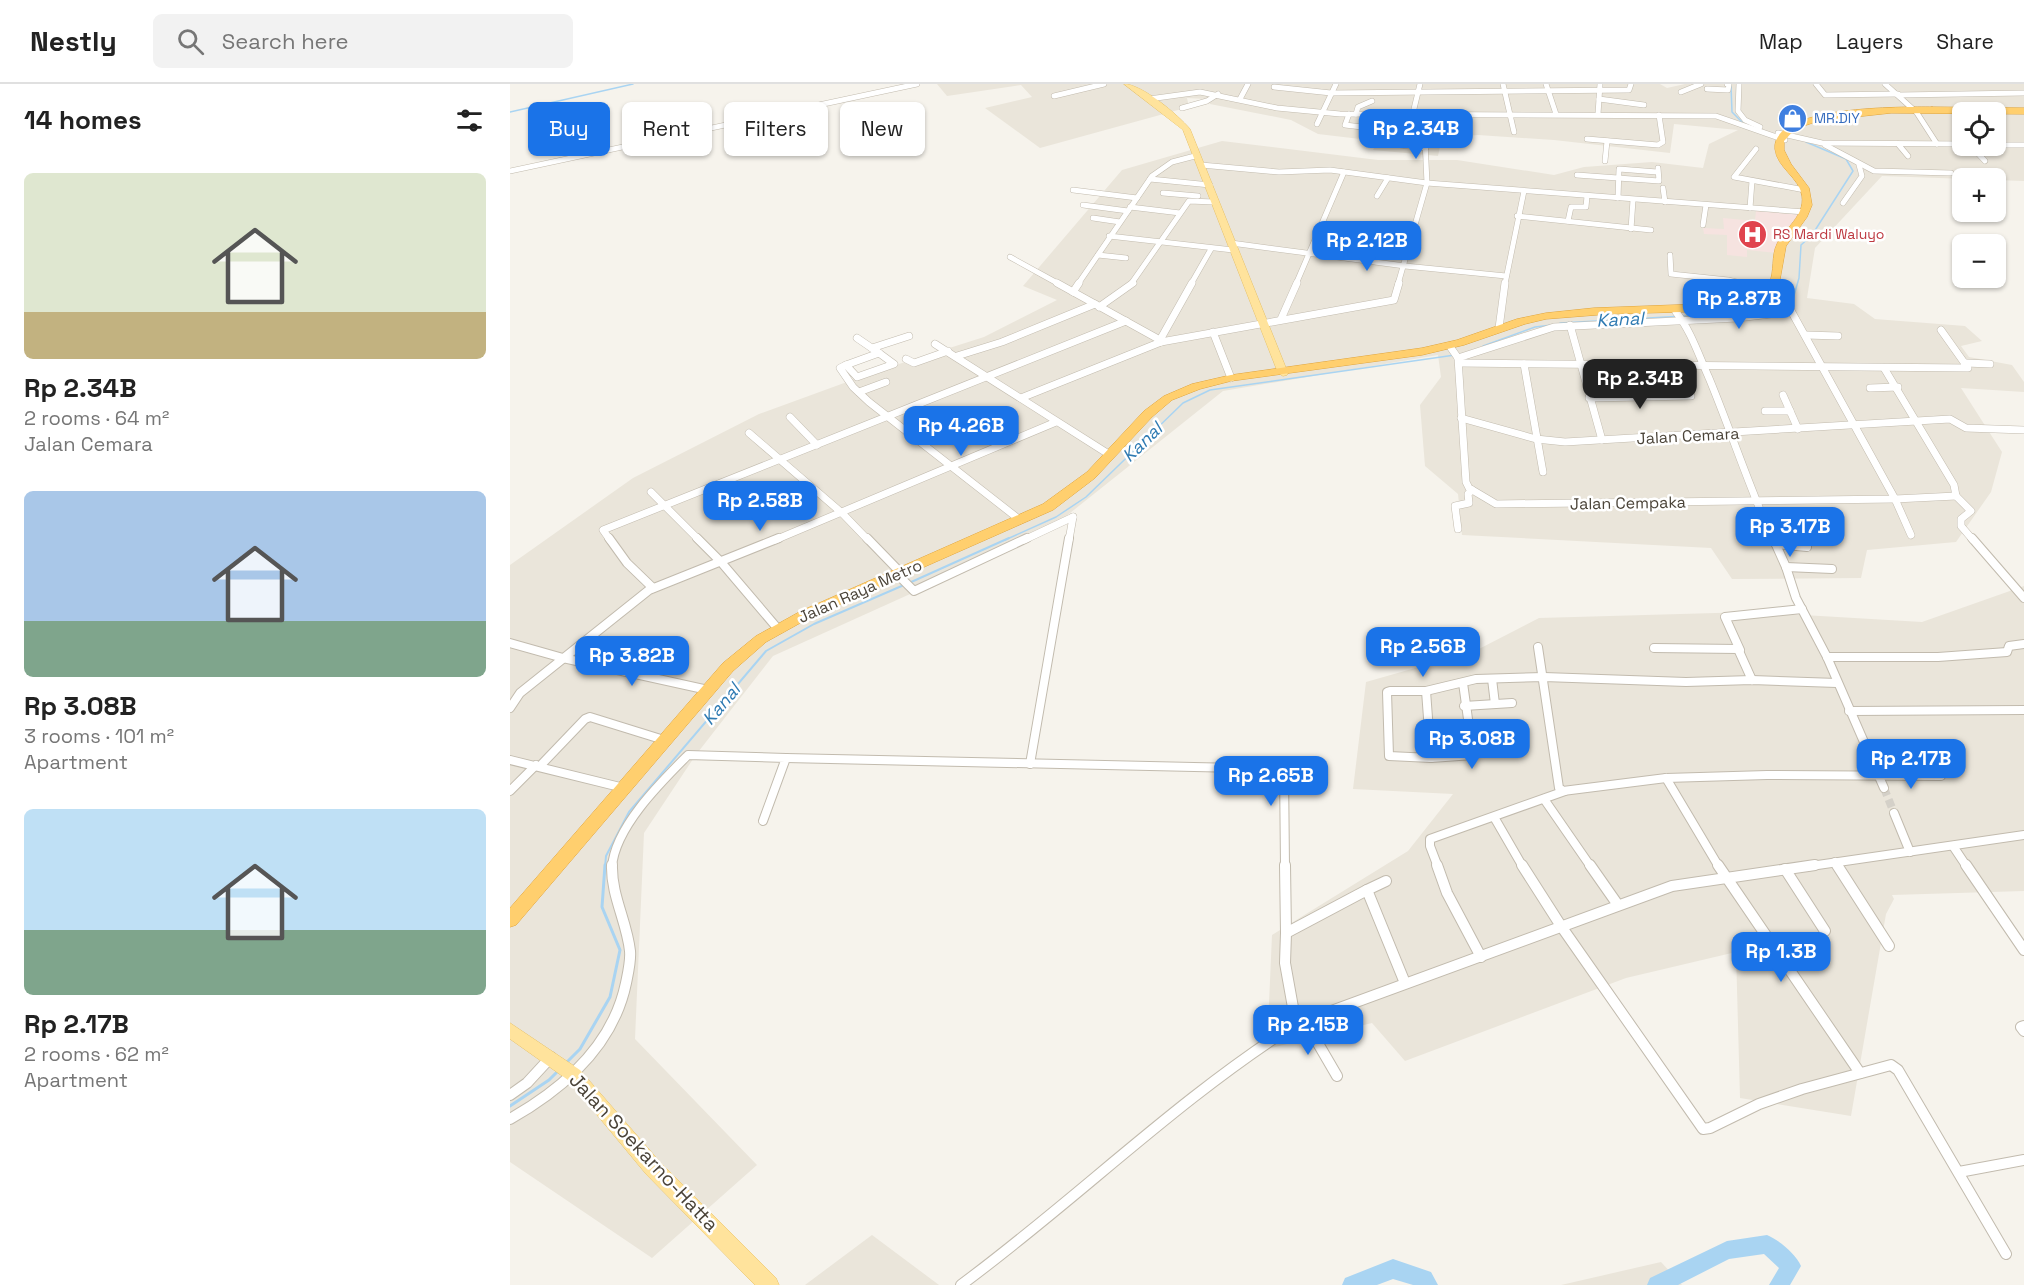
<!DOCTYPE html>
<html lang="en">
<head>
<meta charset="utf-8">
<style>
  :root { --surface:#fff; --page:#f2f2f2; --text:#222; --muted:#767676; --line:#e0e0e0; --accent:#1a73e8 }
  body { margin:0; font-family:"Space Grotesk",sans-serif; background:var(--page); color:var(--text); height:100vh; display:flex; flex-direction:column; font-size:22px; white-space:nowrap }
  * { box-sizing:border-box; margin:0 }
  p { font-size:20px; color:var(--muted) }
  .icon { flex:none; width:33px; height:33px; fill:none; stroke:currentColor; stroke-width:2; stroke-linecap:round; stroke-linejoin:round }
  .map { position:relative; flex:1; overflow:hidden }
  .sheet { display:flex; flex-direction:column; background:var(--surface); width:510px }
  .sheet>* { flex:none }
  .top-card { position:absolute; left:18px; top:18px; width:570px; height:54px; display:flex; gap:12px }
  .buttons { position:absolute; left:1442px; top:18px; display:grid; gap:12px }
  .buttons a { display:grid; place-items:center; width:54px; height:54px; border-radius:9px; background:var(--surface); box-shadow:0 2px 4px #0004; font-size:30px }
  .price { position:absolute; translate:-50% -51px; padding:0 14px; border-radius:12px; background:var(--accent); color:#fff; font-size:20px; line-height:39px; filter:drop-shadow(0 2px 3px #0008) }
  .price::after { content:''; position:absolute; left:50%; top:36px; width:18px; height:14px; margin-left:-9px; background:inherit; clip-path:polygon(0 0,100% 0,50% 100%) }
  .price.selected { background:#222; color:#fff }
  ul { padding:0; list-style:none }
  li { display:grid; align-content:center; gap:12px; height:318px; padding:0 24px }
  li span { display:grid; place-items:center; height:186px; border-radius:9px; color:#555 }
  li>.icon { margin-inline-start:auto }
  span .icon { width:108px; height:108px; fill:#fffc; stroke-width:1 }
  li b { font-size:26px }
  h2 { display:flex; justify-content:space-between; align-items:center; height:72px; padding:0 24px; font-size:26px }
  .pill { padding:0 21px; border-radius:9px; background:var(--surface); box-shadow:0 2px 4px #0004; font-size:21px; line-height:54px }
  .pill.selected { background:var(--accent); color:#fff }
  header { display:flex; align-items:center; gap:36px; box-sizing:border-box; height:84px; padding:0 30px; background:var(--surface); border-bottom:2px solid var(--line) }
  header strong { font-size:28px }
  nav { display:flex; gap:33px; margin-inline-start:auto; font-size:21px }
  .search { width:420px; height:54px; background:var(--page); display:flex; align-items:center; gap:15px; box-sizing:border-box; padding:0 21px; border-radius:9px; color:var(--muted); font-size:22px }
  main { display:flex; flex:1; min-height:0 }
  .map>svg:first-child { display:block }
  .residential { fill:#eae5da; fill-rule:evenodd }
  .medical { fill:#f6e3e0 }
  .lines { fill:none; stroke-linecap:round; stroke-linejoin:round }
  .stream-far2 { stroke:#a9d4f2; stroke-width:1.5 }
  .stream-far1 { stroke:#a9d4f2; stroke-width:2 }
  .stream { stroke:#a9d4f2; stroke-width:3 }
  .river { fill:#a9d4f2; fill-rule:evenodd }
  .street-tunnel { stroke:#d4d0c8; stroke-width:8; stroke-dasharray:8 4.5; stroke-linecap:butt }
  .street-far3-casing { stroke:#c2bbae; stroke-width:6 }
  .street-far2-casing { stroke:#c2bbae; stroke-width:8 }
  .street-far1-casing { stroke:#c2bbae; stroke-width:10 }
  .street-casing { stroke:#c2bbae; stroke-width:12 }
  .primary-casing { stroke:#e6c16a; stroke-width:1 }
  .highway-casing { stroke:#e0a43c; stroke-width:1 }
  .street-far3 { stroke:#fff; stroke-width:5 }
  .street-far2 { stroke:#fff; stroke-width:7 }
  .street-far1 { stroke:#fff; stroke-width:8 }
  .street { stroke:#fff; stroke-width:10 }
  .primary { fill:#ffe39c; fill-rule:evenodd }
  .highway { fill:#ffcf6e; fill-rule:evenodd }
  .labels { text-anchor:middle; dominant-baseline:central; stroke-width:5; stroke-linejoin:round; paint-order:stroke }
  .far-shop-label { font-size:14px; fill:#366cbe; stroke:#fff; text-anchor:start }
  .far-health-label { font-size:14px; fill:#be3a42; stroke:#fff; text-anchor:start }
  .street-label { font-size:16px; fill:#4b4439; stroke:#fff }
  .water-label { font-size:18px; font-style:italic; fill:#2e7ab2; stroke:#fff }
  .near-street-label { font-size:20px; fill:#4b4439; stroke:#fff }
</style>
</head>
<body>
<header>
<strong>Nestly</strong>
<div class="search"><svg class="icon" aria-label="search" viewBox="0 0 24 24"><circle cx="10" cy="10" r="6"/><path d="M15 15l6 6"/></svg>Search here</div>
<nav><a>Map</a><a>Layers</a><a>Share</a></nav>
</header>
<main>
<section class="sheet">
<h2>14 homes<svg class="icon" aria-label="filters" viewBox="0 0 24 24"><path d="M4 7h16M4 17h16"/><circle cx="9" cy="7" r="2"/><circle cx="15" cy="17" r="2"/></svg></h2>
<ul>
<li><span style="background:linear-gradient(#dfe7d0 75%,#c2b280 0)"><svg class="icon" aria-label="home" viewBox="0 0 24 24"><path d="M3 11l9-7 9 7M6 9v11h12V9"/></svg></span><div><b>Rp 2.34B</b><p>2 rooms · 64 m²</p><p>Jalan Cemara</p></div></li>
<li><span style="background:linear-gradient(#a9c7e8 70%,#7fa58c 0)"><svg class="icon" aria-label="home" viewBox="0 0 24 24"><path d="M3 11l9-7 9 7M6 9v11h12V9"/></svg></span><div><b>Rp 3.08B</b><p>3 rooms · 101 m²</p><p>Apartment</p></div></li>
<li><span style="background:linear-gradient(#bfe0f5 65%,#7fa58c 0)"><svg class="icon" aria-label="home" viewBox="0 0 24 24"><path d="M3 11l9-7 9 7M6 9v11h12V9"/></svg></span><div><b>Rp 2.17B</b><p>2 rooms · 62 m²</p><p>Apartment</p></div></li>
</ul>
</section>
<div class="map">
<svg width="1514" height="1201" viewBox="0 0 1514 1201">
  <rect width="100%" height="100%" fill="#f6f3ec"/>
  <g class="residential">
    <path d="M427,0H1150L1157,4L1175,0H1514V97L1372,92L1305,164L1297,214L1344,220L1365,235L1455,242L1472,257L1451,262L1459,273L1502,281L1514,298V308L1451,304L1492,368L1481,408L1446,458L1357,466L1351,494L1222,495L1201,464L952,451L948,410L915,382L910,321L931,293L928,271L713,307L535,449L263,572L185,672L134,749L125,955L247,1081L142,1174L0,1078V481L123,394L249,330L367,287L474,253L547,216L513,202L612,86L712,57L868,76H947L1044,91L1074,83L1142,78L1193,84L1199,60L1228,46L1164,40L1160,69L1044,56L968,51L932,53L928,72L863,66L867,57L808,50L781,36L700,20L696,15L677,14L679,23L530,64L475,24L522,13L511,1L437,12ZM1452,28H1485V62H1452Z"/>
    <polygon points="1514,502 1514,807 1382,811 1384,815 1376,830 1341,1032 1230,1014 1226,868 1116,894 895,977 862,939 757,965 762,851 898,767 943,710 843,705 856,598 965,567 1029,534 1241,528 1412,538"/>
    <polygon points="362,1151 429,1201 295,1201"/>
    <polygon points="1151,1178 1172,1201 1051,1201"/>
  </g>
  <polygon class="medical" points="1246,127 1292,131 1267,169 1237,166 1237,173 1217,171 1217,151 1194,150 1193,144 1214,145 1213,134 1245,137"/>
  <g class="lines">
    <g class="stream-far2">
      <polyline points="1221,2 1222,28 1233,39"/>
      <polyline points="0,28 123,0"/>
      <polyline points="1050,239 1227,229 1283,215 1289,194 1291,161 1302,151 1343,87 1336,75 1296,58"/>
      <polyline points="973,262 1025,243 1042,241"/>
      <polyline points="495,456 546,433 576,413 673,319 700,306 945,271"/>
    </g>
    <g class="stream-far1">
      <polyline points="399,499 499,454"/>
      <polyline points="95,783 96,772 119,728 256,567 304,540 394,501"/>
    </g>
    <g class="stream">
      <polyline points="57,978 70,965 100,913 110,866 92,823 95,781"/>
      <polyline points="0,1022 39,996 48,987"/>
    </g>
    <g class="river">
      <path d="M1257,1151C1269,1156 1286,1170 1291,1182L1280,1201H1259L1269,1184L1254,1170L1219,1175L1168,1201H1137L1140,1194L1217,1157Z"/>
      <polygon points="883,1175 921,1188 928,1201 903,1201 883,1195 867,1201 832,1201 835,1194"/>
    </g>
    <polyline class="street-tunnel" points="1374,704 1384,729"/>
    <defs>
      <g id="street-far3">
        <polyline points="993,0 1004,48"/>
        <polyline points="1036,0 1046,30"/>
        <polyline points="1229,0 1228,27 1235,36 1250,43"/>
        <polyline points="1306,0 1315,11 1388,10"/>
        <polyline points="1375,0 1405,27"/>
        <polyline points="764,3 821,9 1119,6 1121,0"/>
        <polyline points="1197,5 1218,6 1219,0 1217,0"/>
        <polyline points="1171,8 1191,0"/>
        <polyline points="1389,11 1514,9"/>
        <polyline points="544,12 594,0"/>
        <polyline points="639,15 690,8 767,24 830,30 1206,32 1275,56"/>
        <polyline points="730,15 738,0"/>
        <polyline points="1089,15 1134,21"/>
        <polyline points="672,24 697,17 708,10"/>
        <polyline points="1407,29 1427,60"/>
        <polyline points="839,30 835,41 869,45"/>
        <polyline points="846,30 848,23 862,17"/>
        <polyline points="1088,30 1090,0"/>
        <polyline points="807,40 826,0"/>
        <polyline points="1268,49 1312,59 1452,60"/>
        <polyline points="1077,55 1148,61 1153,58 1149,31"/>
        <polyline points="872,59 916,64"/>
        <polyline points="1388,60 1398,72"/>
        <polyline points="1315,61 1364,87 1441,89"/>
        <polyline points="1485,61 1514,61"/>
        <polyline points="1461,62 1475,77"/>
        <polyline points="1246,65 1224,93 1295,106"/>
        <polyline points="1095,77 1097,57"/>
        <polyline points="691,81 769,88 820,86 917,99 1295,128"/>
        <polyline points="0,87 407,0"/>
        <polyline points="1067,91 1149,97 1148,84"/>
        <polyline points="640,95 700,101"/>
        <polyline points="1153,104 1155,118"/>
        <polyline points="563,106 627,114"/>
        <polyline points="653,109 688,112"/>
        <polyline points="867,112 878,94"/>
        <polyline points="1108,114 1109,85 1147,88"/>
        <polyline points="1333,119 1352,92 1349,81"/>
        <polyline points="573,121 618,127"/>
        <polyline points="620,123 670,129"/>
        <polyline points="1240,124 1242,97"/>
        <polyline points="1007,132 1141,146"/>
        <polyline points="583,134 610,138"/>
        <polyline points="1058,137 1061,123 1076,123 1077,112"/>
        <polyline points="1193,141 1196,121"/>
        <polyline points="1121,145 1123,116"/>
        <polyline points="599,152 723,166"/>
        <polyline points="721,159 895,182 996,192"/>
        <polyline points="588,171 616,174"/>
        <polyline points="1160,171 1161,190 1218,196 1235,200"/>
        <polyline points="500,173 549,200"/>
        <polyline points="568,200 642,92 662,78 685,72"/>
        <polyline points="621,200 679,117 704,118"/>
        <polyline points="681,200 701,165"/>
        <polyline points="786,200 834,88"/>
        <polyline points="888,200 917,99 915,57 903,29 910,0"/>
        <polyline points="995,200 1014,107"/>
      </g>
      <g id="street-far2">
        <polyline points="547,199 650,256"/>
        <polyline points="1229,199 1259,206"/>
        <polyline points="563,208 569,199"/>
        <polyline points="589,223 623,199"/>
        <path d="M1166,228C1181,247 1189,272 1199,294C1221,347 1239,403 1263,456"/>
        <polyline points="771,235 787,199"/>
        <polyline points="1060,241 1092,356"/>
        <polyline points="989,244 995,199"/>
        <polyline points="703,248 721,294"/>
        <polyline points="1296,251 1328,252"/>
        <polyline points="347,254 369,269"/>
        <polyline points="651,258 650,256 682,199"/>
        <polyline points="425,260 600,371"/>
        <polyline points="362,264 399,252"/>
        <polyline points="941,264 948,274"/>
        <polygon points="369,269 384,280 347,293 336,281"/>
        <polyline points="447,272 492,258 585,220"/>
        <polyline points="948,274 956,398 959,404 986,420 1385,415 1446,412 1444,401 1374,284"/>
        <polyline points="948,274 1044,243 1227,234 1261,230 1279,223 1385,415 1401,451"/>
        <polyline points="396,275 404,279 438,267"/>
        <polyline points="949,279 1458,284 1431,246"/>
        <polyline points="1456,279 1480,280"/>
        <polyline points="1014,280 1033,388"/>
        <polyline points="336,281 330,284 343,303 359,318 510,436"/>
        <polyline points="1360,304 1388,303"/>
        <polyline points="349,308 376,298"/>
        <polyline points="1273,311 1288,345"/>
        <polyline points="511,314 651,258 884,216 889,199"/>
        <polyline points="1079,314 1181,312"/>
        <polyline points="1255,327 1280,327"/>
        <polyline points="280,333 307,361"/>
        <polyline points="951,334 1026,355 1055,358 1440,335 1456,344 1514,346"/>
        <polyline points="239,349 332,429 358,456"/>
        <polyline points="141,408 189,456"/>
        <polyline points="1446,412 1461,427 1451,435 1451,442 1463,456"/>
        <polyline points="948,445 945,422 959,419 958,410 962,406"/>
        <polyline points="100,456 93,446 616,237"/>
        <polyline points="265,456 546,338"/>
        <polyline points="514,456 563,433"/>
        <polyline points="559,456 563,433"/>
      </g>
      <g id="street-far1">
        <polyline points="99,454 117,479 143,504"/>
        <polyline points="187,454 211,478 268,545"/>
        <polyline points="357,454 390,488"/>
        <polyline points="1263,454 1276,483 1286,514 1317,573 1374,704"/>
        <polyline points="1462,454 1514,514"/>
        <polyline points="1266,460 1297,463"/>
        <polyline points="1276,483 1322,485"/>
        <polyline points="390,493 404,507 517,454"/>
        <polyline points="0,559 53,574 198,606"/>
        <polyline points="1028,563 1049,704 1053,707 1156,694 1257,691 1431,692"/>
        <polyline points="1144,564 1228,565 1242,596"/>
        <polyline points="1230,566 1215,533 1292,525"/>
        <polyline points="1317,573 1428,573 1497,568 1499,562 1514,560"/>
        <polyline points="982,595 985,620"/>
        <polyline points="953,599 963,671 921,674 879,672 877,608 880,607 916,607 966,595 1034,593 1176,598 1242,596 1327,599"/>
        <polyline points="916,607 921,674"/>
        <polyline points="954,622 1002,619"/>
        <polyline points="0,624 10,609 139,506 269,454"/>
        <polyline points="1339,627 1514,626"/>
        <polyline points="276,674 774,685 775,783"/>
        <polyline points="0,676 114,704"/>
        <polyline points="520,680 559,454"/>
        <polyline points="30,682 75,635 80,633 154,656"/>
        <polyline points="1156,694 1209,783"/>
        <polyline points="0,707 26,681"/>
        <polyline points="1034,715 1081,783"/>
        <polyline points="1384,729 1400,768"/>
        <polyline points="984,733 1013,783"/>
        <polyline points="1443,762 1457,783"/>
        <polyline points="1325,778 1328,783"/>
        <path d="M102,783C105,743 151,698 178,671L276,674L253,737"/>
        <polyline points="928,783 920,762 920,755 1055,707"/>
        <polyline points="1294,783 1514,751"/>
      </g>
      <g id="street">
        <polyline points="775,781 776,849"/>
        <polyline points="927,781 937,809 971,873"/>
        <polyline points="1012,781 1051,842 1193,1045 1200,1044 1249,1020 1292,1005 1381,981 1388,986 1496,1170"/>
        <polyline points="1080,781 1108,821"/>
        <polyline points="1208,781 1350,989"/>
        <polyline points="1327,781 1379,862"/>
        <polyline points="1456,781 1514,866"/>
        <polyline points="1275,785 1315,847"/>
        <polyline points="876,797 857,806 895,899"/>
        <polyline points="795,937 827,992"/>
        <polyline points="786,940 775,879 776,849 857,806"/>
        <polyline points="1514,942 1511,943 1514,947"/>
        <polyline points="0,1011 17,999 41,973"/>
        <path d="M0,1035C53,1005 103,962 116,899C118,889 121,877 120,867C117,838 101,811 102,781"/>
        <polyline points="1449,1088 1514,1076"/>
        <path d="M451,1201C565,1117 666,1016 786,940L1162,802L1305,781"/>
      </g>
      <g id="primary">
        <path d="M614,0C632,0 668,31 680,45L778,289L777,291L773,292L768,289L673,46Z"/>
        <polygon points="0,939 70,986 150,1078 266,1194 269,1201 245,1201 136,1090 58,996 0,955"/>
      </g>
      <path id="highway" d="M1422,23L1514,24V30L1381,29L1308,37L1285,45L1274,57V66L1281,80L1299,104L1302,121L1297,133L1276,162L1269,201L1253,215L1233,223L1207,227L1099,230L1036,235L1015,240L954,261L912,271L721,297L690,305L662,316L642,333L585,394L543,426L301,533L256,558L223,587L6,841L0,843V824L213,579L246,552L291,527L533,420L577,388L634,327L654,312L682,300L721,291L912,264L947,256L1007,235L1036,229L1084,224L1218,219L1245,211L1259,200C1265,187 1261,172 1267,160C1275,144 1295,132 1292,112C1290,94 1267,84 1265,65C1261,21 1394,23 1422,23Z"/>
    </defs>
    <use href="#street-far3" class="street-far3-casing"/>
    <use href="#street-far2" class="street-far2-casing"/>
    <use href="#street-far1" class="street-far1-casing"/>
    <use href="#street" class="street-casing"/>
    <use href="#primary" class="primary-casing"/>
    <use href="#highway" class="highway-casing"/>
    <use href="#street-far3" class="street-far3"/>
    <use href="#street-far2" class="street-far2"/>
    <use href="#street-far1" class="street-far1"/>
    <use href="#street" class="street"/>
    <use href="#primary" class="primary"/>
    <use href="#highway" class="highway"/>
  </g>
  <defs>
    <symbol id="shop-disc" viewBox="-11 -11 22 22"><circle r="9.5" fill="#3f7fe0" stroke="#fff"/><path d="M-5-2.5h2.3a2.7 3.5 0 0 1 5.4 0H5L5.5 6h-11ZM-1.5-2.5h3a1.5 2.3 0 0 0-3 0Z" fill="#fff"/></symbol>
    <symbol id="hospital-disc" viewBox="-11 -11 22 22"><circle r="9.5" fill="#e0444e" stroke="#fff"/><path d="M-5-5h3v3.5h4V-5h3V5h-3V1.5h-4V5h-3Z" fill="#fff"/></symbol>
  </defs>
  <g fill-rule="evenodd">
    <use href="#shop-disc" x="1266" y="18" width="33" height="33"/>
    <use href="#hospital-disc" x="1226" y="134" width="33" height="33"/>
  </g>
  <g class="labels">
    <g class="far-shop-label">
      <text x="1304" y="34">MR.DIY</text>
    </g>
    <g class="far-health-label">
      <text x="1263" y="150">RS Mardi Waluyo</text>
    </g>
    <g class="street-label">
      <text transform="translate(1178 352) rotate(-3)">Jalan Cemara</text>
      <text transform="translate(1118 419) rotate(-1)">Jalan Cempaka</text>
      <text transform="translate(350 507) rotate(-24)">Jalan Raya Metro</text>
    </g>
    <g class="water-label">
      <text transform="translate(1110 235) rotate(-3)">Kanal</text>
      <text transform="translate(632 358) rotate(-44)">Kanal</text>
      <text transform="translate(211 620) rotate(-50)">Kanal</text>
    </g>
    <g class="near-street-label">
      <text transform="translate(134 1068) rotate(47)">Jalan Soekarno-Hatta</text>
    </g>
  </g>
</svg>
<div class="buttons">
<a><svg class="icon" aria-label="locate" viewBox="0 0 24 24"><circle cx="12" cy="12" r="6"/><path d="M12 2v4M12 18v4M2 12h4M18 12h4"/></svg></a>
<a>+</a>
<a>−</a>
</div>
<b class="price" style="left:906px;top:76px">Rp 2.34B</b>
<b class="price" style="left:857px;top:188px">Rp 2.12B</b>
<b class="price" style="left:1229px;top:246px">Rp 2.87B</b>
<b class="price selected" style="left:1130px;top:326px">Rp 2.34B</b>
<b class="price" style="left:451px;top:373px">Rp 4.26B</b>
<b class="price" style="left:250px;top:448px">Rp 2.58B</b>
<b class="price" style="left:1280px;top:474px">Rp 3.17B</b>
<b class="price" style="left:913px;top:594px">Rp 2.56B</b>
<b class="price" style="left:122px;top:603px">Rp 3.82B</b>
<b class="price" style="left:962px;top:686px">Rp 3.08B</b>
<b class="price" style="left:1401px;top:706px">Rp 2.17B</b>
<b class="price" style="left:761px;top:723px">Rp 2.65B</b>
<b class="price" style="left:1271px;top:899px">Rp 1.3B</b>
<b class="price" style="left:798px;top:972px">Rp 2.15B</b>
<div class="top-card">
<a class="pill selected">Buy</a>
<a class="pill">Rent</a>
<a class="pill">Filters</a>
<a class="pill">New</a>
</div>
</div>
</main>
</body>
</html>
